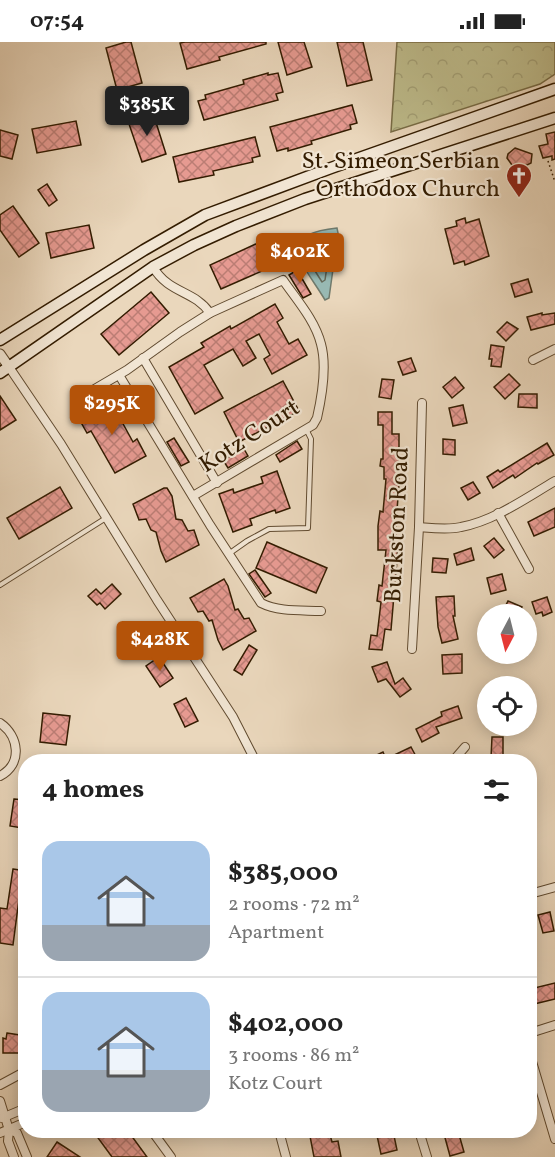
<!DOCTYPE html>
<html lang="en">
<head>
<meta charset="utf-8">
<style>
  :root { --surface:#fff; --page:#f2f2f2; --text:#222; --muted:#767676; --line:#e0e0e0; --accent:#b45309 }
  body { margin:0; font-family:Vollkorn,serif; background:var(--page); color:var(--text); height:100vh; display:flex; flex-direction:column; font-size:22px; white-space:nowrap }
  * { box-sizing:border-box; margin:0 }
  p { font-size:20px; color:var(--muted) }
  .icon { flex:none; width:33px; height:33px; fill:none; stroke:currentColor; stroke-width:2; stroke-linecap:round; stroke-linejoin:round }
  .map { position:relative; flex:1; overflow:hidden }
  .details { position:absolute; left:18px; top:712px; width:519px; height:384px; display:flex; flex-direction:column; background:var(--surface); border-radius:24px; box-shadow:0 3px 15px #0003 }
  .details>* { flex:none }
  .needle { width:39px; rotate:187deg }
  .buttons { position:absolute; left:477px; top:562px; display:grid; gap:12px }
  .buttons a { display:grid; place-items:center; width:60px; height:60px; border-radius:50%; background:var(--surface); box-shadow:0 3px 15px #0003; font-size:30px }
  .price { position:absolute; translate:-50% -51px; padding:0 14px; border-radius:6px; background:var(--accent); color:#fff; font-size:20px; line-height:39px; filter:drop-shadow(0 2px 3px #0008) }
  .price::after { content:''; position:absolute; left:50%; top:36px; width:18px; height:14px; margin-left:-9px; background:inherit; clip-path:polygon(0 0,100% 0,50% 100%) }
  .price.current { background:#222; color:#fff }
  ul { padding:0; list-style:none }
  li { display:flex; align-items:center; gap:18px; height:150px; padding:0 24px }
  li+li { border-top:2px solid var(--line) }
  li span { display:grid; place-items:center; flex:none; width:168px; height:120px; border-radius:18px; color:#555 }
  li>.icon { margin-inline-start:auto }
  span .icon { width:72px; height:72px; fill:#fffc; stroke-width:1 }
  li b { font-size:26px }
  h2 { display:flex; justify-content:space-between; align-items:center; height:72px; padding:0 24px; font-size:26px }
  .status { display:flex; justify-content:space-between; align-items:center; height:42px; padding:0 30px; background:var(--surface); direction:ltr }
  .status svg { height:16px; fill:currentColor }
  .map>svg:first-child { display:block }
  .forest { fill:url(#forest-crowns); stroke:#786c46; stroke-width:1.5 }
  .water { fill:#98b9b3; stroke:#707a6c; stroke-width:1.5 }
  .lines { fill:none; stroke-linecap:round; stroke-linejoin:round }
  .shore { stroke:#666a5a; stroke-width:1.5 }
  .building { fill:url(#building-cross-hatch); stroke:#331c01; stroke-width:1.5 }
  .service-casing { stroke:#614b30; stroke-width:6 }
  .minor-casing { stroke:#614b30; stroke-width:10 }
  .tertiary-casing { stroke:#614b30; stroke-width:11 }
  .secondary-casing { stroke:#331c01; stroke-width:13 }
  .path { stroke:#331c01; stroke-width:1.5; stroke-dasharray:1.5 3; stroke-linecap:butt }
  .service { stroke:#f1e5d3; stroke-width:4 }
  .minor { stroke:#f1e5d3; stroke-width:8 }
  .tertiary { stroke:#f1e5d3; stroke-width:9 }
  .secondary { stroke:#f1e5d3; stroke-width:10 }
  .labels { text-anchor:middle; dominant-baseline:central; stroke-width:4.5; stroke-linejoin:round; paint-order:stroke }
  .poi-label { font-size:24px; fill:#331c01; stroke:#f1e5d3; text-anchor:end }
  .street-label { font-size:24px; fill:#331c01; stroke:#f1e5d3 }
</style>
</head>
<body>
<div class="status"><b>07:54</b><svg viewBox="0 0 49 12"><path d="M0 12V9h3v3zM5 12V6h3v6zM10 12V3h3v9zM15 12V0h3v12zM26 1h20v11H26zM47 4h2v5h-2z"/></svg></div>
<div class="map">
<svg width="555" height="1115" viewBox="0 0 555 1115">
  <defs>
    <pattern id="forest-crowns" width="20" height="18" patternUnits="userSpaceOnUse" patternTransform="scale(1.5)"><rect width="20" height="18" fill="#bebc8c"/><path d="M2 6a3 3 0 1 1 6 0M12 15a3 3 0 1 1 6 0" fill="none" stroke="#a4a177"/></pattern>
    <pattern id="building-cross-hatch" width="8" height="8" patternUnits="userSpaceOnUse" patternTransform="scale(1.5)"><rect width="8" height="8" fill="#e69a91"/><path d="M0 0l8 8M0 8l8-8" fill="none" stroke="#bb7d74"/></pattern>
  </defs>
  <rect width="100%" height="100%" fill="#ead7bc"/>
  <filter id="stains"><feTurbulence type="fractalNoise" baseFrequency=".00333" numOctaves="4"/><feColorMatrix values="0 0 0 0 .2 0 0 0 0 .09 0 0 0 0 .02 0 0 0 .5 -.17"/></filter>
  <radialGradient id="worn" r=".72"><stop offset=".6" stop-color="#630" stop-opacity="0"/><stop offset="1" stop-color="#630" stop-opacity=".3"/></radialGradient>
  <polygon class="forest" points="397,0 555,0 555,32 540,42 391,90"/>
  <path class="water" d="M337,186L338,191L329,256L325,258C303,221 271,193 337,186Z"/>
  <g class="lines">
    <polygon class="shore" points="328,193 331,197 325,238 322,240 305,213 303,205 306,200"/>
  </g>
  <g class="building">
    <polygon points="126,0 131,0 142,41 117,48 106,6"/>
    <polygon points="185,0 266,0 266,2 219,15 220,18 187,27 180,1"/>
    <polygon points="278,0 304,0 312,25 287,33"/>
    <polygon points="337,0 363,0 372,38 347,44"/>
    <polygon points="268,31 268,33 278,31 283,50 276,52 278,58 204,78 198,59 206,57 205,53 244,42 243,38"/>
    <polygon points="352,63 357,81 350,83 351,87 311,99 312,102 288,109 288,106 277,109 270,85"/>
    <polygon points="153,71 166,112 142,120 128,79"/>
    <polygon points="76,79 81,103 37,111 32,87"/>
    <polygon points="0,88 18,93 12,117 0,114"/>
    <polygon points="555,90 555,117 552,118 552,114 543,116 539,104 548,102 546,92"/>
    <polygon points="255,95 260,114 252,116 253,120 213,129 214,133 179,140 173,115"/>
    <polygon points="515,106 532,112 531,121 525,124 512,123 507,116 508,112"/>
    <polygon points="47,142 57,158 49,164 38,148"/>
    <polygon points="13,164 39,201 19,215 0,188 0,173"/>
    <polygon points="465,176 466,181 479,177 489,214 465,223 464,219 454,222 445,187 457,184 456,179"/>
    <polygon points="89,183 94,206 51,216 46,191"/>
    <polygon points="269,196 280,221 221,247 210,223"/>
    <polygon points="297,228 311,252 303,256 289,233"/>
    <polygon points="528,237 532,250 515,255 511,242"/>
    <polygon points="151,250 169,271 119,313 101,292"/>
    <polygon points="275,262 283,276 277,280 289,302 298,297 307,313 272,332 264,317 270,313 259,292 246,299 256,316 243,324 233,307 204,323 223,356 195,372 169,325 204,305 201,301 230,284 231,287"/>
    <polygon points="542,271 542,273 555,271 555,282 531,288 527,275"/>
    <polygon points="507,280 518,287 506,299 497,290"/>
    <polygon points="491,303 504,305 501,325 491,324 492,317 489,317"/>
    <polygon points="411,316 416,329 403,333 398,320"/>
    <polygon points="509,332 520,343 505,357 494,345"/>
    <polygon points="455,335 464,346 452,356 443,345"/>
    <polygon points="382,337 394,338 391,357 379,355"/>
    <polygon points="283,339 299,369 239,400 224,370"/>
    <polygon points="519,352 537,352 537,366 518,365"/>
    <polygon points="0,354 16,378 0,388"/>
    <polygon points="110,358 133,400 137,397 146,414 115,431 91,389 87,391 78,375"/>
    <polygon points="463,363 467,381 453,384 449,366"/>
    <polygon points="378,370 392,370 392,392 399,392 399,443 395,493 398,494 397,518 391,588 385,587 382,608 369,607 371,593 377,594 381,560 377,559 379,543 382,544 386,508 378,508 378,484 380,469 383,470 386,437 384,437 384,425 380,424 381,417 383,417 383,383 378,383"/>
    <polygon points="174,396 189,420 181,424 167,400"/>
    <polygon points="443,397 455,398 455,413 443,412"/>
    <polygon points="297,399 302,407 280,420 276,413"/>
    <polygon points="547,401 554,413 538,422 537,421 515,436 513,433 493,446 487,435 498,428 500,430"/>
    <polygon points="244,407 248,414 228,426 223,418"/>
    <polygon points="277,429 290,466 276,471 275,468 250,477 252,483 233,490 219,452 233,447 234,451 263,441 261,435"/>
    <polygon points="473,440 480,451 468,458 461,446"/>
    <polygon points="60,445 72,466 19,497 7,476"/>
    <polygon points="164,446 167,446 172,454 176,477 182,478 188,489 194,488 199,503 166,520 161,509 156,490 151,488 146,477 139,478 133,462"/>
    <polygon points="555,466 555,485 534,494 528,480"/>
    <polygon points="494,496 504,508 494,516 484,504"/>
    <polygon points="267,500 327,526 316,551 256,526"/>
    <polygon points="471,506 474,518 457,523 454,512"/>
    <polygon points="433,516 448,517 446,531 432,530"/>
    <polygon points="255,528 271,551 265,555 249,532"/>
    <polygon points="502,532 506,548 491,552 487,536"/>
    <polygon points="224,537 228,544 235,568 238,567 244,577 249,576 256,589 223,608 218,598 212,578 209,579 203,569 198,570 190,556"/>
    <polygon points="112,542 121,552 105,567 100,561 97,563 88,554 96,547 101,552"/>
    <polygon points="454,554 455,574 453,574 458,597 442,601 438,585 436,555"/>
    <polygon points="547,555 552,570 543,574 542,570 536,572 532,560"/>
    <polygon points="508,559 522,565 519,573 501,573"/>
    <polygon points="249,603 257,608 242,633 234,628"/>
    <polygon points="462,612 462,631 443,632 442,613"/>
    <polygon points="159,615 173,636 160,645 146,624"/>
    <polygon points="387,620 395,642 403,636 411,647 400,655 386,637 378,640 372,625"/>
    <polygon points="186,656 198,679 185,685 174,662"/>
    <polygon points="458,664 462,676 436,685 439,691 422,700 416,687 442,674 441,670"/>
    <polygon points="43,671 70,674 66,703 40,700"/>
    <polygon points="492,695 503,695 503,716 491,716"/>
    <polygon points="411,705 419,720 362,720 383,710 386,717"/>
    <polygon points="14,757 25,758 26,782 23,782 22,786 10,784"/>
    <polygon points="13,827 26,829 26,858 19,857 13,903 0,901 0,866 7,867"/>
    <polygon points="550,870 554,889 543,891 538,873"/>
    <polygon points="555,941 555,957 530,963 530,947"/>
    <polygon points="7,991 26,994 26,1011 3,1011 3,996 6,997"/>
    <polygon points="93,1089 128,1089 147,1115 112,1115"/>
    <polygon points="309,1089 329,1089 332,1100 338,1099 341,1115 314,1115"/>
    <polygon points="376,1089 393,1089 397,1108 381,1112"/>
    <polygon points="458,1089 464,1110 450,1114 444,1092"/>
    <polygon points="57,1100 80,1115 47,1115"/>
  </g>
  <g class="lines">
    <defs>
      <g id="service">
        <polyline points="230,511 247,499 269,487 308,486 311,397 306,387"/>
        <polyline points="0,543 106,476"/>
      </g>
      <g id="minor">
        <path d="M153,225C169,252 194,248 210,271"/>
        <polyline points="143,316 217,441"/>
        <polyline points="533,318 555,307"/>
        <polyline points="9,325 61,402 157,558 233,675 256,720"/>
        <path d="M119,333L210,483L261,561C279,570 301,568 321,569"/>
        <path d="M76,358L127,328L180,290L210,271L283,238C296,257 315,278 321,302C327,324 322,354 317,376L313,383L193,454"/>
        <polyline points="498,471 529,527"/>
        <path d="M419,485C432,486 448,488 461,485C494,479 526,456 555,439"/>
        <polyline points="412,607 419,485 422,361"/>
        <path d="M0,681C19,694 23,722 0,734"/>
        <polyline points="452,720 465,705"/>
        <polyline points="530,852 555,845"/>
        <polyline points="530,991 555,983"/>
        <polyline points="530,1013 555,1097"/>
        <polyline points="0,1043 26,1029"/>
        <polyline points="0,1059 9,1088 8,1099 14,1115"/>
        <polyline points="2,1076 26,1066"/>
        <polyline points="9,1088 17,1091 27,1115"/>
        <polyline points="152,1089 171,1115"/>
        <polyline points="279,1089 286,1115"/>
        <polyline points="419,1089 427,1115"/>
        <polyline points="0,1091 26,1080"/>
      </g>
      <polyline id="tertiary" points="0,312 9,325"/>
      <g id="secondary">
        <polyline points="0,298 144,208 205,173 331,126 555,47"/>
        <polyline points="0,331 153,225 194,203 236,184 305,157 555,76"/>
      </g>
    </defs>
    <use href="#service" class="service-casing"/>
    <use href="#minor" class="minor-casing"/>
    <use href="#tertiary" class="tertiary-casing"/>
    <use href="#secondary" class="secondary-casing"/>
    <polyline class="path" points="548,119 555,140"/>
    <use href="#service" class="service"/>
    <use href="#minor" class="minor"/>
    <use href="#tertiary" class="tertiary"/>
    <use href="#secondary" class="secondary"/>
  </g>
  <defs>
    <symbol id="church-pin" viewBox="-11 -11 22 30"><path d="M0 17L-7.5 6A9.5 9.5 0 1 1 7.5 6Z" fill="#8f2418" stroke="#f1e5d3"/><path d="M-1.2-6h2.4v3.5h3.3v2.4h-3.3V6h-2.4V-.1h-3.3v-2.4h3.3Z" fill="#fff"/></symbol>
  </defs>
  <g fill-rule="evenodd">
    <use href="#church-pin" x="504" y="119" width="30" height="40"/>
  </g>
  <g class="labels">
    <g class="poi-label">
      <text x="500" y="120">St. Simeon Serbian<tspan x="500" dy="28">Orthodox Church</tspan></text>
    </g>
    <g class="street-label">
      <text transform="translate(250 395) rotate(-33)">Kotz Court</text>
      <text transform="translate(398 483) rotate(-87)">Burkston Road</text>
    </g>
  </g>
  <rect width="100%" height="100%" filter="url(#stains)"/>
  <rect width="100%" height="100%" fill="url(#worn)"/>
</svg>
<div class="buttons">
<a><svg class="needle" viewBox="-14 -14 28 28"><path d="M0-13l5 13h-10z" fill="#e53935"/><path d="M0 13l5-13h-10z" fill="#767676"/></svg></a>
<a><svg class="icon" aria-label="locate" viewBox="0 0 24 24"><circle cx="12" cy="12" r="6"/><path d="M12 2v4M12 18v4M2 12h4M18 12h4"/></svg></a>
</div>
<b class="price current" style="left:147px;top:95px">$385K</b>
<b class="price" style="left:300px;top:242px">$402K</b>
<b class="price" style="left:112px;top:394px">$295K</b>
<b class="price" style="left:160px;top:630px">$428K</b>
<section class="details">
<h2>4 homes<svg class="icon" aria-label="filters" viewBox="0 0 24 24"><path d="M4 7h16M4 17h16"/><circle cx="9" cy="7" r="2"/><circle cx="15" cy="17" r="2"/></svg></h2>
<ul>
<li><span style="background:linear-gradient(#a9c7e8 70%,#9aa5b1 0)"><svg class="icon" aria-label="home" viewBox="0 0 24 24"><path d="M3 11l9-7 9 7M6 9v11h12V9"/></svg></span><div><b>$385,000</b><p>2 rooms · 72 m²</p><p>Apartment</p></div></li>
<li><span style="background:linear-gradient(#a9c7e8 65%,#9aa5b1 0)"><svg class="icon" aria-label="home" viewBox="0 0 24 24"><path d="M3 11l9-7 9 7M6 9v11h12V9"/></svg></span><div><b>$402,000</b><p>3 rooms · 86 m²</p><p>Kotz Court</p></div></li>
</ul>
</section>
</div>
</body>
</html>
